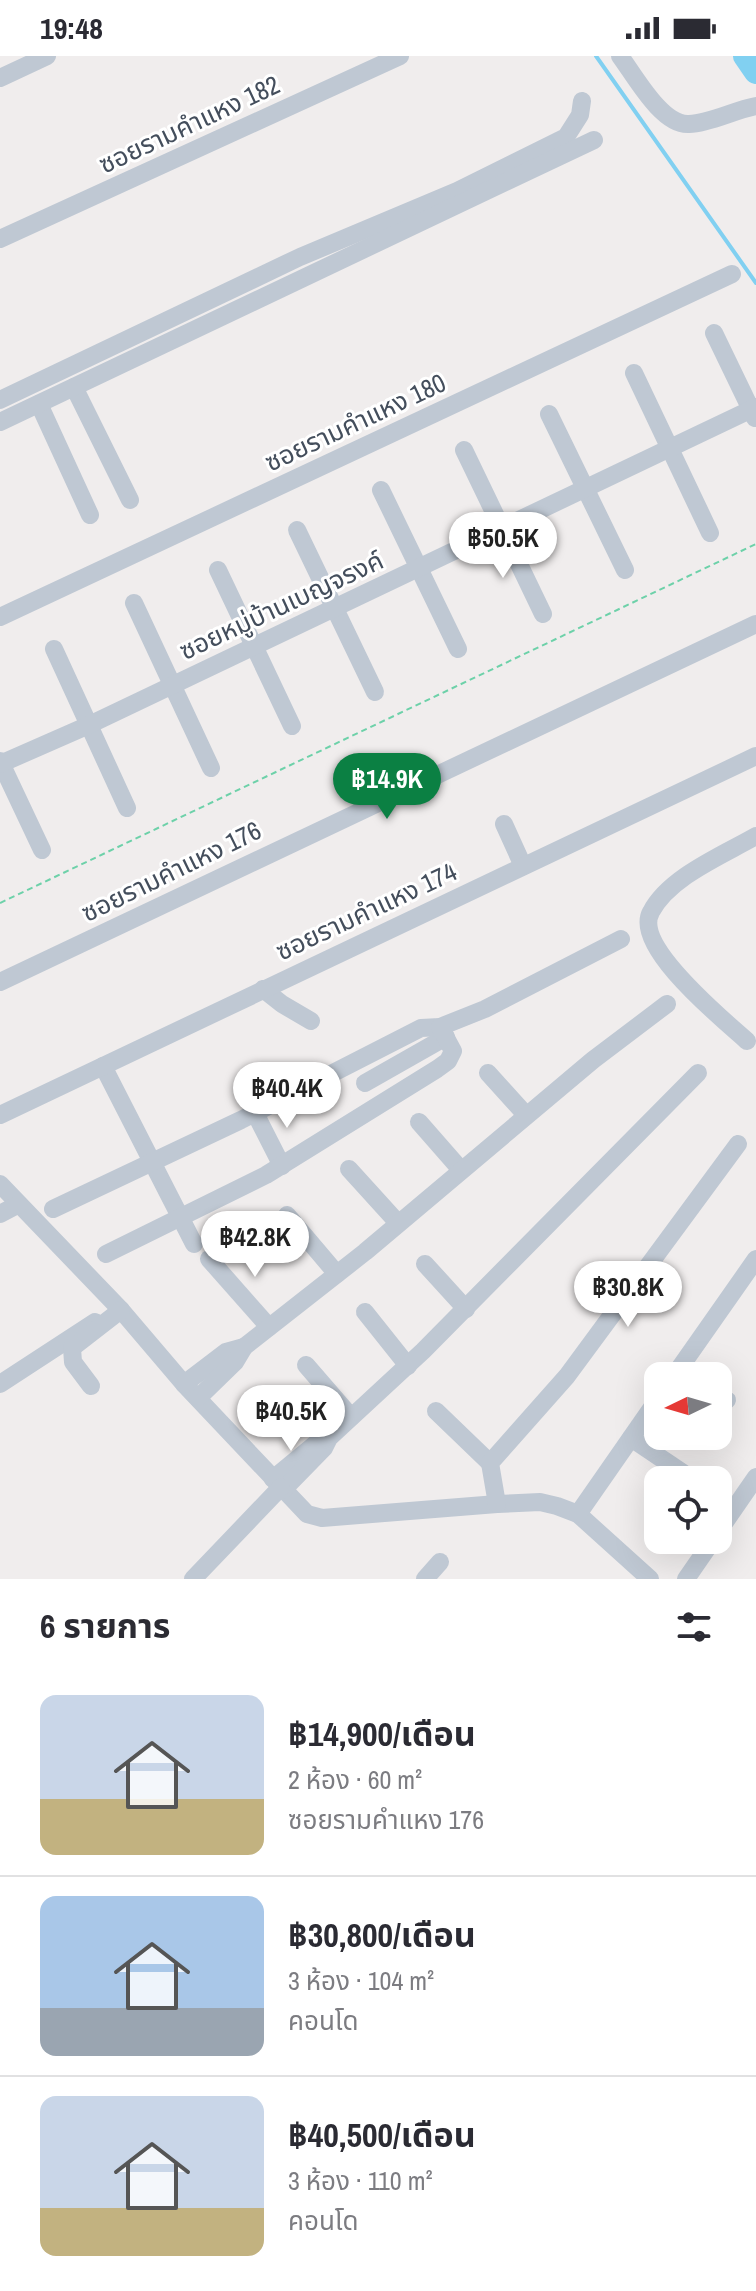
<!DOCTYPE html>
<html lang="th">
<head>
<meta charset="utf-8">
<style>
  :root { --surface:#fff; --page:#f7f7f7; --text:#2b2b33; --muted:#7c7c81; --line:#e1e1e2; --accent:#0b8043 }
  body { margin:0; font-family:"Archivo Narrow","Noto Sans Thai",sans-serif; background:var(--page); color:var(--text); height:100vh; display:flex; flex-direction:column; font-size:30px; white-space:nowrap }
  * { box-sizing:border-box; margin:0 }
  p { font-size:26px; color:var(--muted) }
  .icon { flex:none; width:44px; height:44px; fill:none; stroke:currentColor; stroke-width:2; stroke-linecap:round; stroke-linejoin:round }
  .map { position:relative; height:1523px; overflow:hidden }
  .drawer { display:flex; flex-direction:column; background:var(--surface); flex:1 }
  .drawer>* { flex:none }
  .needle { width:52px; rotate:265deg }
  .buttons { position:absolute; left:644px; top:1306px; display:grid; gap:16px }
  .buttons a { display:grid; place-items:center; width:88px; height:88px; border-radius:16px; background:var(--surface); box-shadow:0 8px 32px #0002; font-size:40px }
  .price { position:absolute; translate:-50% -68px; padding:0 18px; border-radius:28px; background:#fff; color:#222; font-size:26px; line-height:52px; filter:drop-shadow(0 2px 4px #0008) }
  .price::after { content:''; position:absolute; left:50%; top:48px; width:24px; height:18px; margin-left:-12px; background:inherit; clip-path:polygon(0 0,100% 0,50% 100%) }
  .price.active { background:var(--accent); color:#fff }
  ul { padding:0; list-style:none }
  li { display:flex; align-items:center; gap:24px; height:200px; padding:0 40px }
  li+li { border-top:2px solid var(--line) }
  li span { display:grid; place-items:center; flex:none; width:224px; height:160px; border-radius:16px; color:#555 }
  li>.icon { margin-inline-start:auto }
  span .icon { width:96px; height:96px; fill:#fffc; stroke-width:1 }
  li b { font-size:34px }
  h2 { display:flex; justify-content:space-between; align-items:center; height:96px; padding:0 40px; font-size:34px }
  .status { display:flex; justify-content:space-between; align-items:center; height:56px; padding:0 40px; background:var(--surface); direction:ltr }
  .status svg { height:22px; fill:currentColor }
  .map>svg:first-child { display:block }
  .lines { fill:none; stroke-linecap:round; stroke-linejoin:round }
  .stream { stroke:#81d0f1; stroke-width:4 }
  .river { stroke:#81d0f1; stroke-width:24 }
  .path { stroke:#6dd1a9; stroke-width:2; stroke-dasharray:6 4; stroke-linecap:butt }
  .minor { stroke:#bfc8d3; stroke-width:18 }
  .labels { text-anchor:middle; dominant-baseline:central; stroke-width:6; stroke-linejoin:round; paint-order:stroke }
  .street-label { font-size:26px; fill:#444e5c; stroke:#fff }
</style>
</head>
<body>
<div class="status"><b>19:48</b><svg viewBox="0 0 49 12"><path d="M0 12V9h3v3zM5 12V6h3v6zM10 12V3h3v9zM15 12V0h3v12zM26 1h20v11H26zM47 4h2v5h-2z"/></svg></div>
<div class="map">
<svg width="756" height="1523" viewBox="0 0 756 1523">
  <rect width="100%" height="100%" fill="#f0eded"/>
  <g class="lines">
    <polyline class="stream" points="596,0 756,227"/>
    <polyline class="river" points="745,0 756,16"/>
    <polyline class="path" points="0,847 756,488"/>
    <g class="minor">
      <path d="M620,0C635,20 662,70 689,68C711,67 734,54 756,50"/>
      <polyline points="0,22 47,0"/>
      <polyline points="0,183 400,0"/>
      <polyline points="714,277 755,362"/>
      <polyline points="634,317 710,477"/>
      <polyline points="74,331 130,444"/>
      <polyline points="0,344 300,201 457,135 566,81 580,59 582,45"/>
      <polyline points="39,348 90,459"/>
      <polyline points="549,358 625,514"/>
      <polyline points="0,366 594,84"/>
      <polyline points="464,394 543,558"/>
      <polyline points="381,434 458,593"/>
      <polyline points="297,474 375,636"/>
      <polyline points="218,514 292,670"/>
      <polyline points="134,547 211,712"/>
      <polyline points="0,561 732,218"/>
      <polyline points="54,593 127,752"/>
      <polyline points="0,705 42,794"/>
      <polyline points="0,708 89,669 756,351"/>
      <polyline points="504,768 523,810"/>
      <polyline points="0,926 756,568"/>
      <polyline points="263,933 282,948 311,965"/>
      <path d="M747,985C724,964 632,890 651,856C669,821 723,799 756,780"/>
      <polyline points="103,1010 194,1188"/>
      <polyline points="488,1017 526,1059"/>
      <polyline points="365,1027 446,981"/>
      <polyline points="255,1057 282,1110"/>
      <polyline points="0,1059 756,700"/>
      <polyline points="419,1066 461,1114"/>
      <polyline points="349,1113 398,1167"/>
      <polyline points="0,1128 121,1254 184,1328 307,1458 322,1462 497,1448 540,1446 557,1450 578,1458 650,1523"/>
      <polyline points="53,1153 241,1064 421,972 440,971 485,953 621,883"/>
      <polyline points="0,1158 19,1148"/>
      <polyline points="287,1159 337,1218"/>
      <polyline points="106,1198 266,1119 437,1013 448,1005 453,995 440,971"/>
      <polyline points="209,1203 269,1271"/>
      <polyline points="425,1208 466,1253"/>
      <polyline points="365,1256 408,1310"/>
      <polyline points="306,1309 351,1361"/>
      <polyline points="674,1320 756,1203"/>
      <polyline points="0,1328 95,1266"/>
      <polyline points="184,1328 226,1296 244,1291"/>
      <polyline points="91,1330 73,1306 72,1292 121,1254"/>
      <polyline points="718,1339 727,1344"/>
      <polyline points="198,1342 235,1306 244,1291 365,1196 593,1004 667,948"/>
      <polyline points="436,1355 490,1407"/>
      <polyline points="631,1382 683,1417"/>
      <polyline points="273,1423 319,1385"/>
      <polyline points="283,1434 324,1392 329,1382 423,1295 698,1017"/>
      <polyline points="497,1448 490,1407 567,1320 738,1088"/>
      <polyline points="578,1458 658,1343"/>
      <polyline points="718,1476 756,1421"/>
      <polyline points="193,1523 281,1431"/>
      <polyline points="425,1523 440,1506"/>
      <polyline points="686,1523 713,1484"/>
    </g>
  </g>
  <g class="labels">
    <g class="street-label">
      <text transform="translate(189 68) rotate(-25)">ซอยรามคำแหง 182</text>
      <text transform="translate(355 366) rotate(-25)">ซอยรามคำแหง 180</text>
      <text transform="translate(281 549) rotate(-25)">ซอยหมู่บ้านเบญจรงค์</text>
      <text transform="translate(171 815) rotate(-26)">ซอยรามคำแหง 176</text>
      <text transform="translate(366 855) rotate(-25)">ซอยรามคำแหง 174</text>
    </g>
  </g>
</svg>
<div class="buttons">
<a><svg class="needle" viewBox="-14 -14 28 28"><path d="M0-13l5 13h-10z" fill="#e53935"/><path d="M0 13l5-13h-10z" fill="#7c7c81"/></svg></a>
<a><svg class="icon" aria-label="locate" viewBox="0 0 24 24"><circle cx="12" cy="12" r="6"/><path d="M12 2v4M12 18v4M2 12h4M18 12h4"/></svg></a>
</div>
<b class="price" style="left:503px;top:524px">฿50.5K</b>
<b class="price active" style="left:387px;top:765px">฿14.9K</b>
<b class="price" style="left:287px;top:1074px">฿40.4K</b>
<b class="price" style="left:255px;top:1223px">฿42.8K</b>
<b class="price" style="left:628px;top:1273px">฿30.8K</b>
<b class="price" style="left:291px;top:1397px">฿40.5K</b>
</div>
<section class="drawer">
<h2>6 รายการ<svg class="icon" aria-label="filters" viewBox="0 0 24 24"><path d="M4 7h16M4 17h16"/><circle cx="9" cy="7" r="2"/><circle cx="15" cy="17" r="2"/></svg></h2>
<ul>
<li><span style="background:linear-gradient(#c9d6e8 65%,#c2b280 0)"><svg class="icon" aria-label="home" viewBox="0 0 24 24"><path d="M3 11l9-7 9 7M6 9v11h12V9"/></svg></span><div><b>฿14,900/เดือน</b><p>2 ห้อง · 60 m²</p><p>ซอยรามคำแหง 176</p></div></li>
<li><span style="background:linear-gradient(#a9c7e8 70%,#9aa5b1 0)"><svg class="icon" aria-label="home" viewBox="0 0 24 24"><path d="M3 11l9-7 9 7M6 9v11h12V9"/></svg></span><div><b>฿30,800/เดือน</b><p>3 ห้อง · 104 m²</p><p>คอนโด</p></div></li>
<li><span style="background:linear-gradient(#c9d6e8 70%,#c2b280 0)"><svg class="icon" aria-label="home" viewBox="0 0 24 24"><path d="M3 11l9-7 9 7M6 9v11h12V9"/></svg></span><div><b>฿40,500/เดือน</b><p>3 ห้อง · 110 m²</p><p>คอนโด</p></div></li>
</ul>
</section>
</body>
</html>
